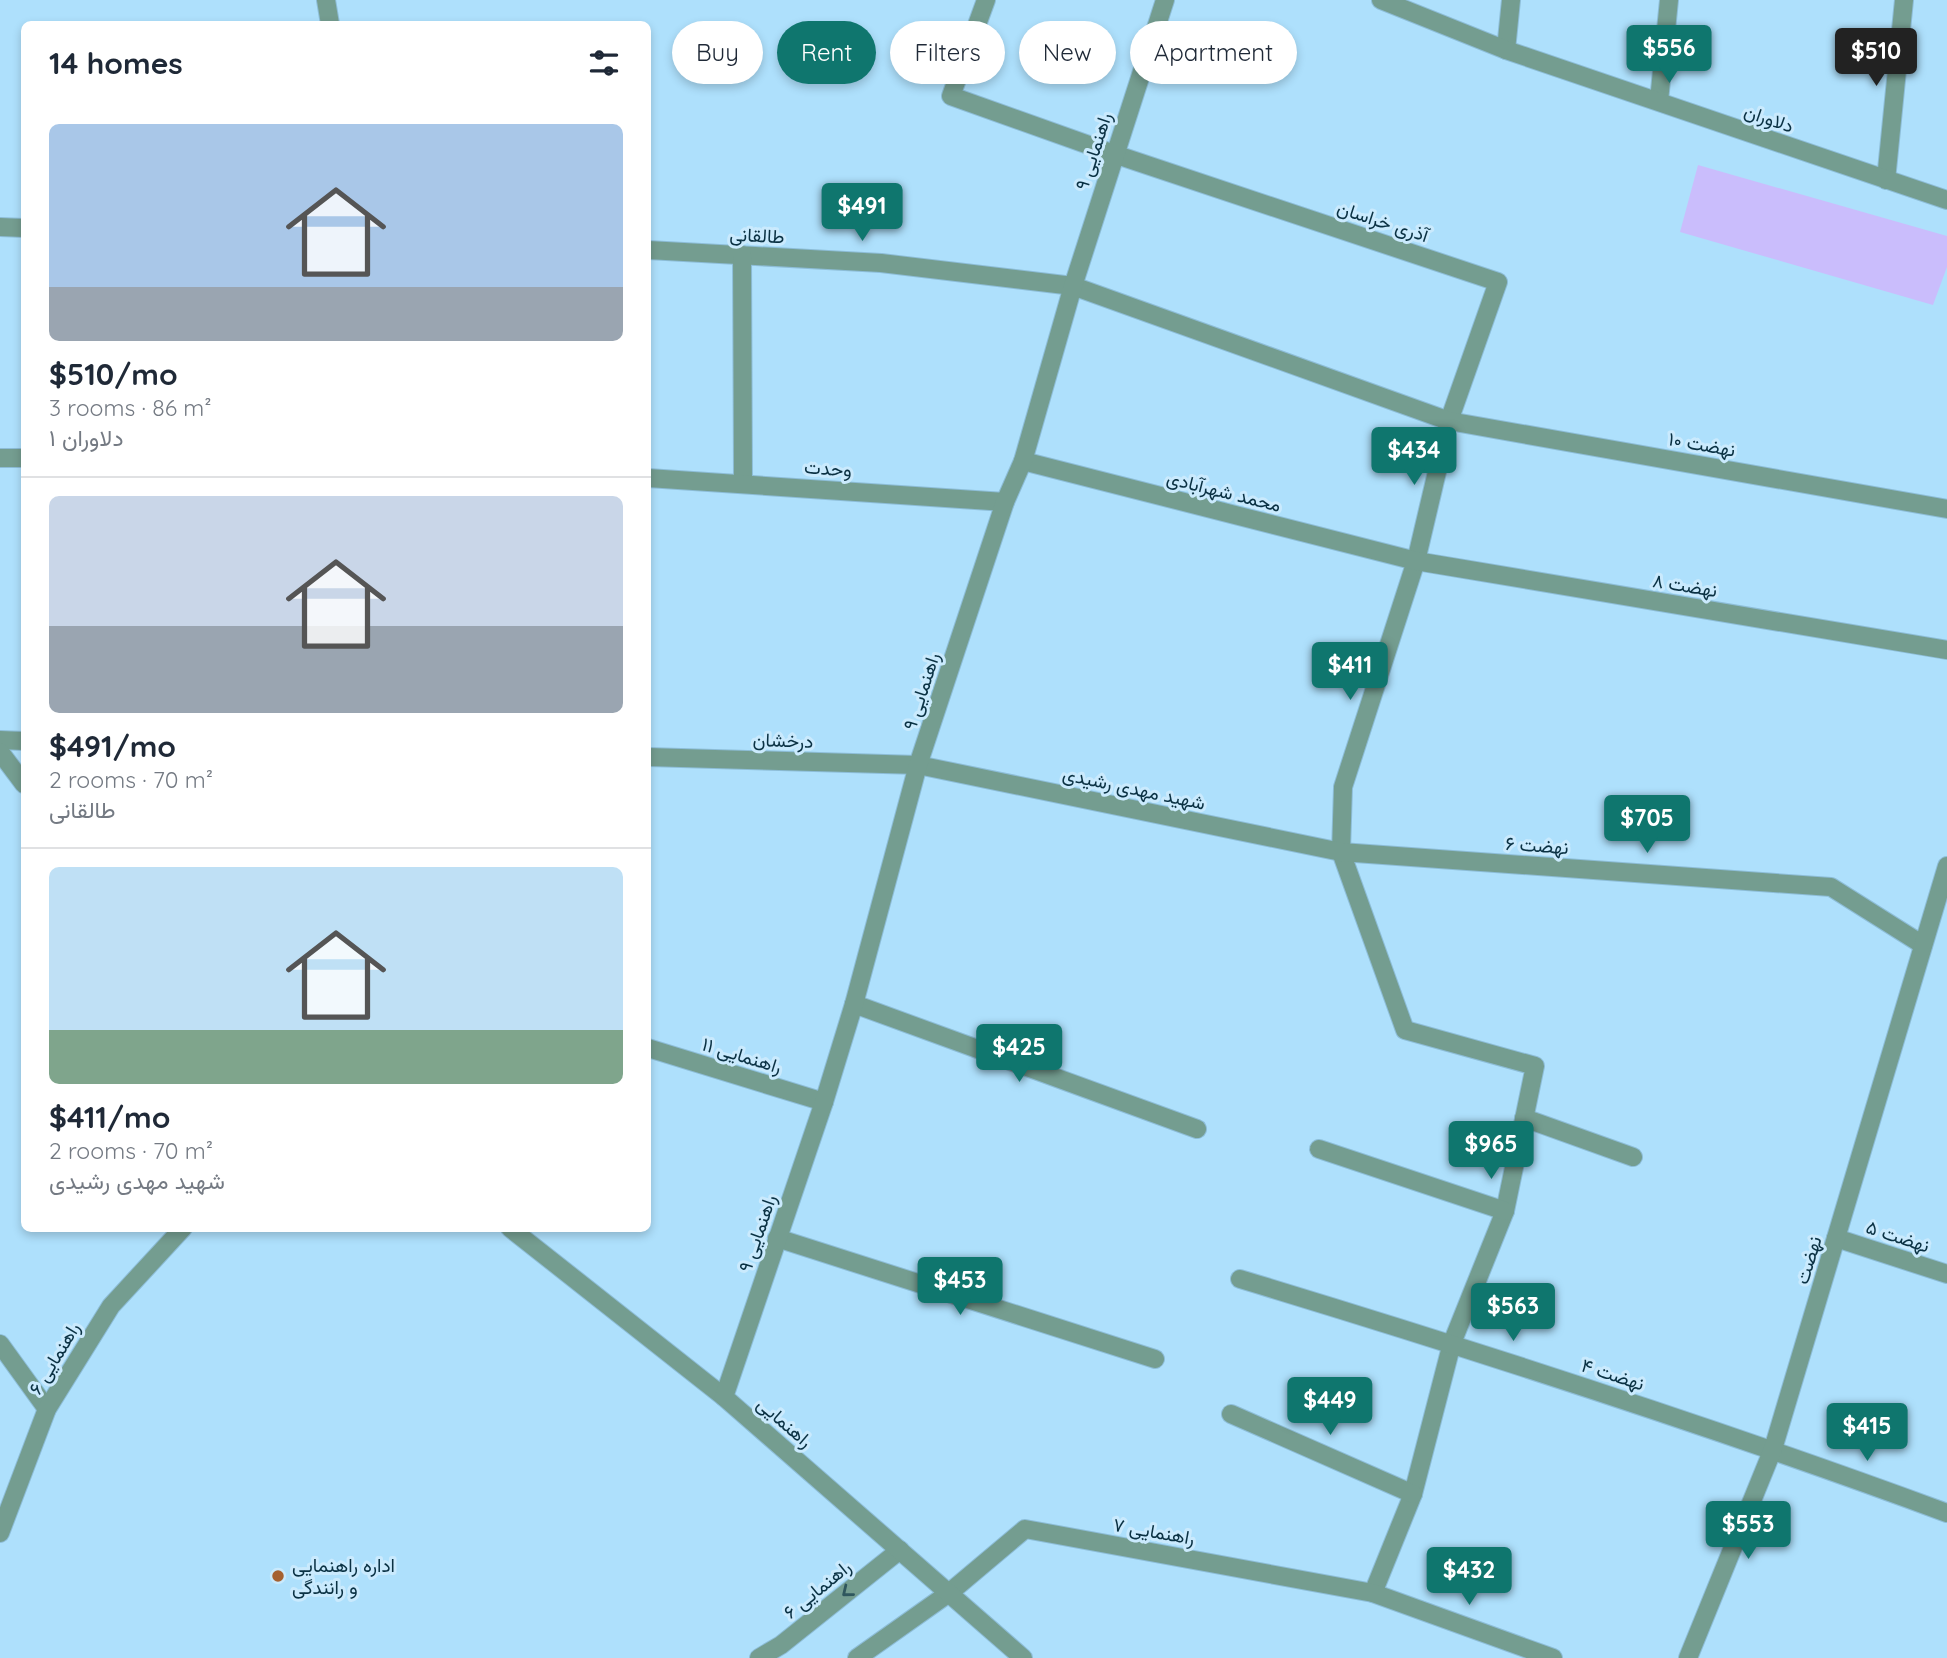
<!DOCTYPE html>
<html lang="en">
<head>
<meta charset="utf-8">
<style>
  :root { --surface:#fff; --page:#f2f2f3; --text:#1f2937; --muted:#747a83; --line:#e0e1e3; --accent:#0f766e }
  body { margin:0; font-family:Quicksand,Vazirmatn,sans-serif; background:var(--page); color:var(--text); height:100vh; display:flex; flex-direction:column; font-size:26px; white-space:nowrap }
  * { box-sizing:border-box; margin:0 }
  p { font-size:23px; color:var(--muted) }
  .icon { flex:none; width:38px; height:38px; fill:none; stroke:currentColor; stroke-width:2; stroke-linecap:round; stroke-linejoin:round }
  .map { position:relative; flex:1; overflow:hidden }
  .side { position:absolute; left:21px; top:21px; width:630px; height:1211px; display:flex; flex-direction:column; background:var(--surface); border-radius:10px; box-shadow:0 4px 10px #0003 }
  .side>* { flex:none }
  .hud { position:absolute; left:672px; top:21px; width:665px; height:63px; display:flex; gap:14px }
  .price { position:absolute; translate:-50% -60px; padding:0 16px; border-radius:7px; background:var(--accent); color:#fff; font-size:23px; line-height:46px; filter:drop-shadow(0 2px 4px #0008) }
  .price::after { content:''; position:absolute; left:50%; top:42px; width:21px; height:16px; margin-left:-10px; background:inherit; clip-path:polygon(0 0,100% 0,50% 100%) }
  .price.current { background:#222; color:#fff }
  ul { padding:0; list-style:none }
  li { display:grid; align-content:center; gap:14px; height:371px; padding:0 28px }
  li+li { border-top:2px solid var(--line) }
  li span { display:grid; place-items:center; height:217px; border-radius:10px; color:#555 }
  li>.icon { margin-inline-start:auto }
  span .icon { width:126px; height:126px; fill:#fffc; stroke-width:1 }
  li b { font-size:30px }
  h2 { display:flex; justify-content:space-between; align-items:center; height:84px; padding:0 28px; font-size:30px }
  .chip { padding:0 24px; border-radius:32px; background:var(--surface); box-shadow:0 4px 10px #0003; font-size:24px; line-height:63px }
  .chip.current { background:var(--accent); color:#fff }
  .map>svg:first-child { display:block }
  .green { fill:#cabdfc }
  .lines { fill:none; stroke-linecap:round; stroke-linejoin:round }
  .minor-casing { stroke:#8dbdd7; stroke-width:20 }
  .tertiary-casing { stroke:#8dbdd7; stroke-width:20 }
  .minor { stroke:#749d90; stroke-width:18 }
  .tertiary { stroke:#749d90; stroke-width:18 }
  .oneway { stroke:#2f575e }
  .poi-dot { fill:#a56131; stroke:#caeafd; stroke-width:2.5 }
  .labels { text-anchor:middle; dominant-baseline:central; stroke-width:6; stroke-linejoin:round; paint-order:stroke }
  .street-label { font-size:19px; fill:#0a3143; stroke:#caeafd }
  .poi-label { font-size:19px; fill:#0a3143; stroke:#caeafd; text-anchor:start }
</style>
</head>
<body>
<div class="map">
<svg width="1947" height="1658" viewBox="0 0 1947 1658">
  <rect width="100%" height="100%" fill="#aee0fc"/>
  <polygon class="green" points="1698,165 1947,236 1947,267 1933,305 1680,232"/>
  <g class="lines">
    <defs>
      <g id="minor">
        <polyline points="326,0 330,24"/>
        <polyline points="986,0 951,96 1114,154 1498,282 1449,421 1416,561 1343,787 1341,852 1405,1030 1535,1066 1505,1211 1452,1343 1413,1494 1373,1593"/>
        <polyline points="1506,50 1511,0"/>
        <polyline points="1659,101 1669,0"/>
        <polyline points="1886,180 1904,0"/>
        <polyline points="0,227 24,228"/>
        <polyline points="648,250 881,263 1073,286 1449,421 1947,509"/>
        <polyline points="742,255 743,482"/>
        <polyline points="0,458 24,458"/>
        <polyline points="1023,461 1416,561 1947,650"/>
        <polyline points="648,478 1005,502"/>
        <polyline points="0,740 24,741"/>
        <polyline points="0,752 24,784"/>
        <polyline points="648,757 918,765 1341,852 1831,887 1923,945"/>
        <polyline points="854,1004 1197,1129"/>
        <polyline points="648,1048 824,1102"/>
        <polyline points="1524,1118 1633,1157"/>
        <polyline points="1319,1149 1505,1211"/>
        <polyline points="510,1228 724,1397"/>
        <polyline points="777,1238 1155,1359"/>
        <polyline points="1836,1238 1947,1274"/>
        <path d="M1240,1279C1478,1351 1714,1427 1947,1513"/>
        <polyline points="0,1344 47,1409"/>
        <polyline points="1231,1414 1413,1494"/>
        <polyline points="0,1533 47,1409 111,1306 183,1228"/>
        <polyline points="759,1658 781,1645 900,1550"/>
        <polyline points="857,1658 949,1593 1025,1529 1373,1593 1553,1658"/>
      </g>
      <g id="tertiary">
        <polyline points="1381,0 1506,50 1947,200"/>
        <polyline points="1023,1658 724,1397 824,1102 854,1004 918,765 1005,502 1023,461 1073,286 1165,0"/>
        <polyline points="1688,1658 1773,1449 1947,866"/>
      </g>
    </defs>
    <use href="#minor" class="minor-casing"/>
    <use href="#tertiary" class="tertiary-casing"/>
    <use href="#minor" class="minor"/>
    <use href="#tertiary" class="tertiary"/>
  </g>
  <defs><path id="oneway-chevron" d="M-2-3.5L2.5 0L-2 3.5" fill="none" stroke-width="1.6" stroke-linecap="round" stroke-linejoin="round" transform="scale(1.75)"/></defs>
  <use class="oneway" href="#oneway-chevron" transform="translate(847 1592) rotate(141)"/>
  <circle class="poi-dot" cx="278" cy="1576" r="7"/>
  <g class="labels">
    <g class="street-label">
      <text transform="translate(1769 118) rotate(19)">دلاوران</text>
      <text transform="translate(1093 151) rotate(-72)">راهنمایی ۹</text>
      <text transform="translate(1383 221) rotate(18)">آذری خراسان</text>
      <text transform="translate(757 235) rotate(3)">طالقانی</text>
      <text transform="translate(1702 444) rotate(10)">نهضت ۱۰</text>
      <text transform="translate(828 468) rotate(4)">وحدت</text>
      <text transform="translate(1224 491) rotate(14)">محمد شهرآبادی</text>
      <text transform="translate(1685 585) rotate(9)">نهضت ۸</text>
      <text transform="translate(921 691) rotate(-72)">راهنمایی ۹</text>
      <text transform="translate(783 740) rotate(2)">درخشان</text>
      <text transform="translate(1134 788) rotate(12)">شهید مهدی رشیدی</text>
      <text transform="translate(1537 845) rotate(4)">نهضت ۶</text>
      <text transform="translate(742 1055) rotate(17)">راهنمایی ۱۱</text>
      <text transform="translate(757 1233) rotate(-71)">راهنمایی ۹</text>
      <text transform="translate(1898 1236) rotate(18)">نهضت ۵</text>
      <text transform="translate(1808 1260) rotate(-73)">نهضت</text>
      <text transform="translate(54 1358) rotate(-59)">راهنمایی ۶</text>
      <text transform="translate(1613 1374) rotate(18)">نهضت ۴</text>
      <text transform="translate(785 1422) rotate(41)">راهنمایی</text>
      <text transform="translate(1154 1531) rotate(10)">راهنمایی ۷</text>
      <text transform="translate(817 1589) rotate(-39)">راهنمایی ۶</text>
    </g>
    <g class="poi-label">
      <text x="292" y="1565">اداره راهنمایی<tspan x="292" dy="22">و رانندگی</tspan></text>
    </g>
  </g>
</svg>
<b class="price" style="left:1669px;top:85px">$556</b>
<b class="price current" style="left:1876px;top:88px">$510</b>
<b class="price" style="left:862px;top:243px">$491</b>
<b class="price" style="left:1414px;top:487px">$434</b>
<b class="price" style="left:1350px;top:702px">$411</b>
<b class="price" style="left:1647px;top:855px">$705</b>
<b class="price" style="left:1019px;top:1084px">$425</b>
<b class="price" style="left:1491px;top:1181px">$965</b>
<b class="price" style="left:960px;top:1317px">$453</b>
<b class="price" style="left:1513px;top:1343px">$563</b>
<b class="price" style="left:1330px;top:1437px">$449</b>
<b class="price" style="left:1867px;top:1463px">$415</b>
<b class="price" style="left:1748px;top:1561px">$553</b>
<b class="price" style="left:1469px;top:1607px">$432</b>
<div class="hud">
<a class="chip">Buy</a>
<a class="chip current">Rent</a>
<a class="chip">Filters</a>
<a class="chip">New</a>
<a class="chip">Apartment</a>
</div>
<section class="side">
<h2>14 homes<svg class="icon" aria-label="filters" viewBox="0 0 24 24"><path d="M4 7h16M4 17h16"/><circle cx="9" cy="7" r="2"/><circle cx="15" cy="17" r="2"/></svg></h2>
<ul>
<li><span style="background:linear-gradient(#a9c7e8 75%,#9aa5b1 0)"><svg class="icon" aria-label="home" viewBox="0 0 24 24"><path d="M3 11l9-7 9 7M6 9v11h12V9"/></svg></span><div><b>$510/mo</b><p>3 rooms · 86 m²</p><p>دلاوران ۱</p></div></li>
<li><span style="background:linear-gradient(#c9d6e8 60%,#9aa5b1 0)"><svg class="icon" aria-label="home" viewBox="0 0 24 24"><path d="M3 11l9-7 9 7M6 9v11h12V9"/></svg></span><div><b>$491/mo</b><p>2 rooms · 70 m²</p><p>طالقانی</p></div></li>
<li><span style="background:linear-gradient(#bfe0f5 75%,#7fa58c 0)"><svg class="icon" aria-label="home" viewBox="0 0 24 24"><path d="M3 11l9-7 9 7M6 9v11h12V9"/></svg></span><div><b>$411/mo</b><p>2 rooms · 70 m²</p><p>شهید مهدی رشیدی</p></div></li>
</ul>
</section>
</div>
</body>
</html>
